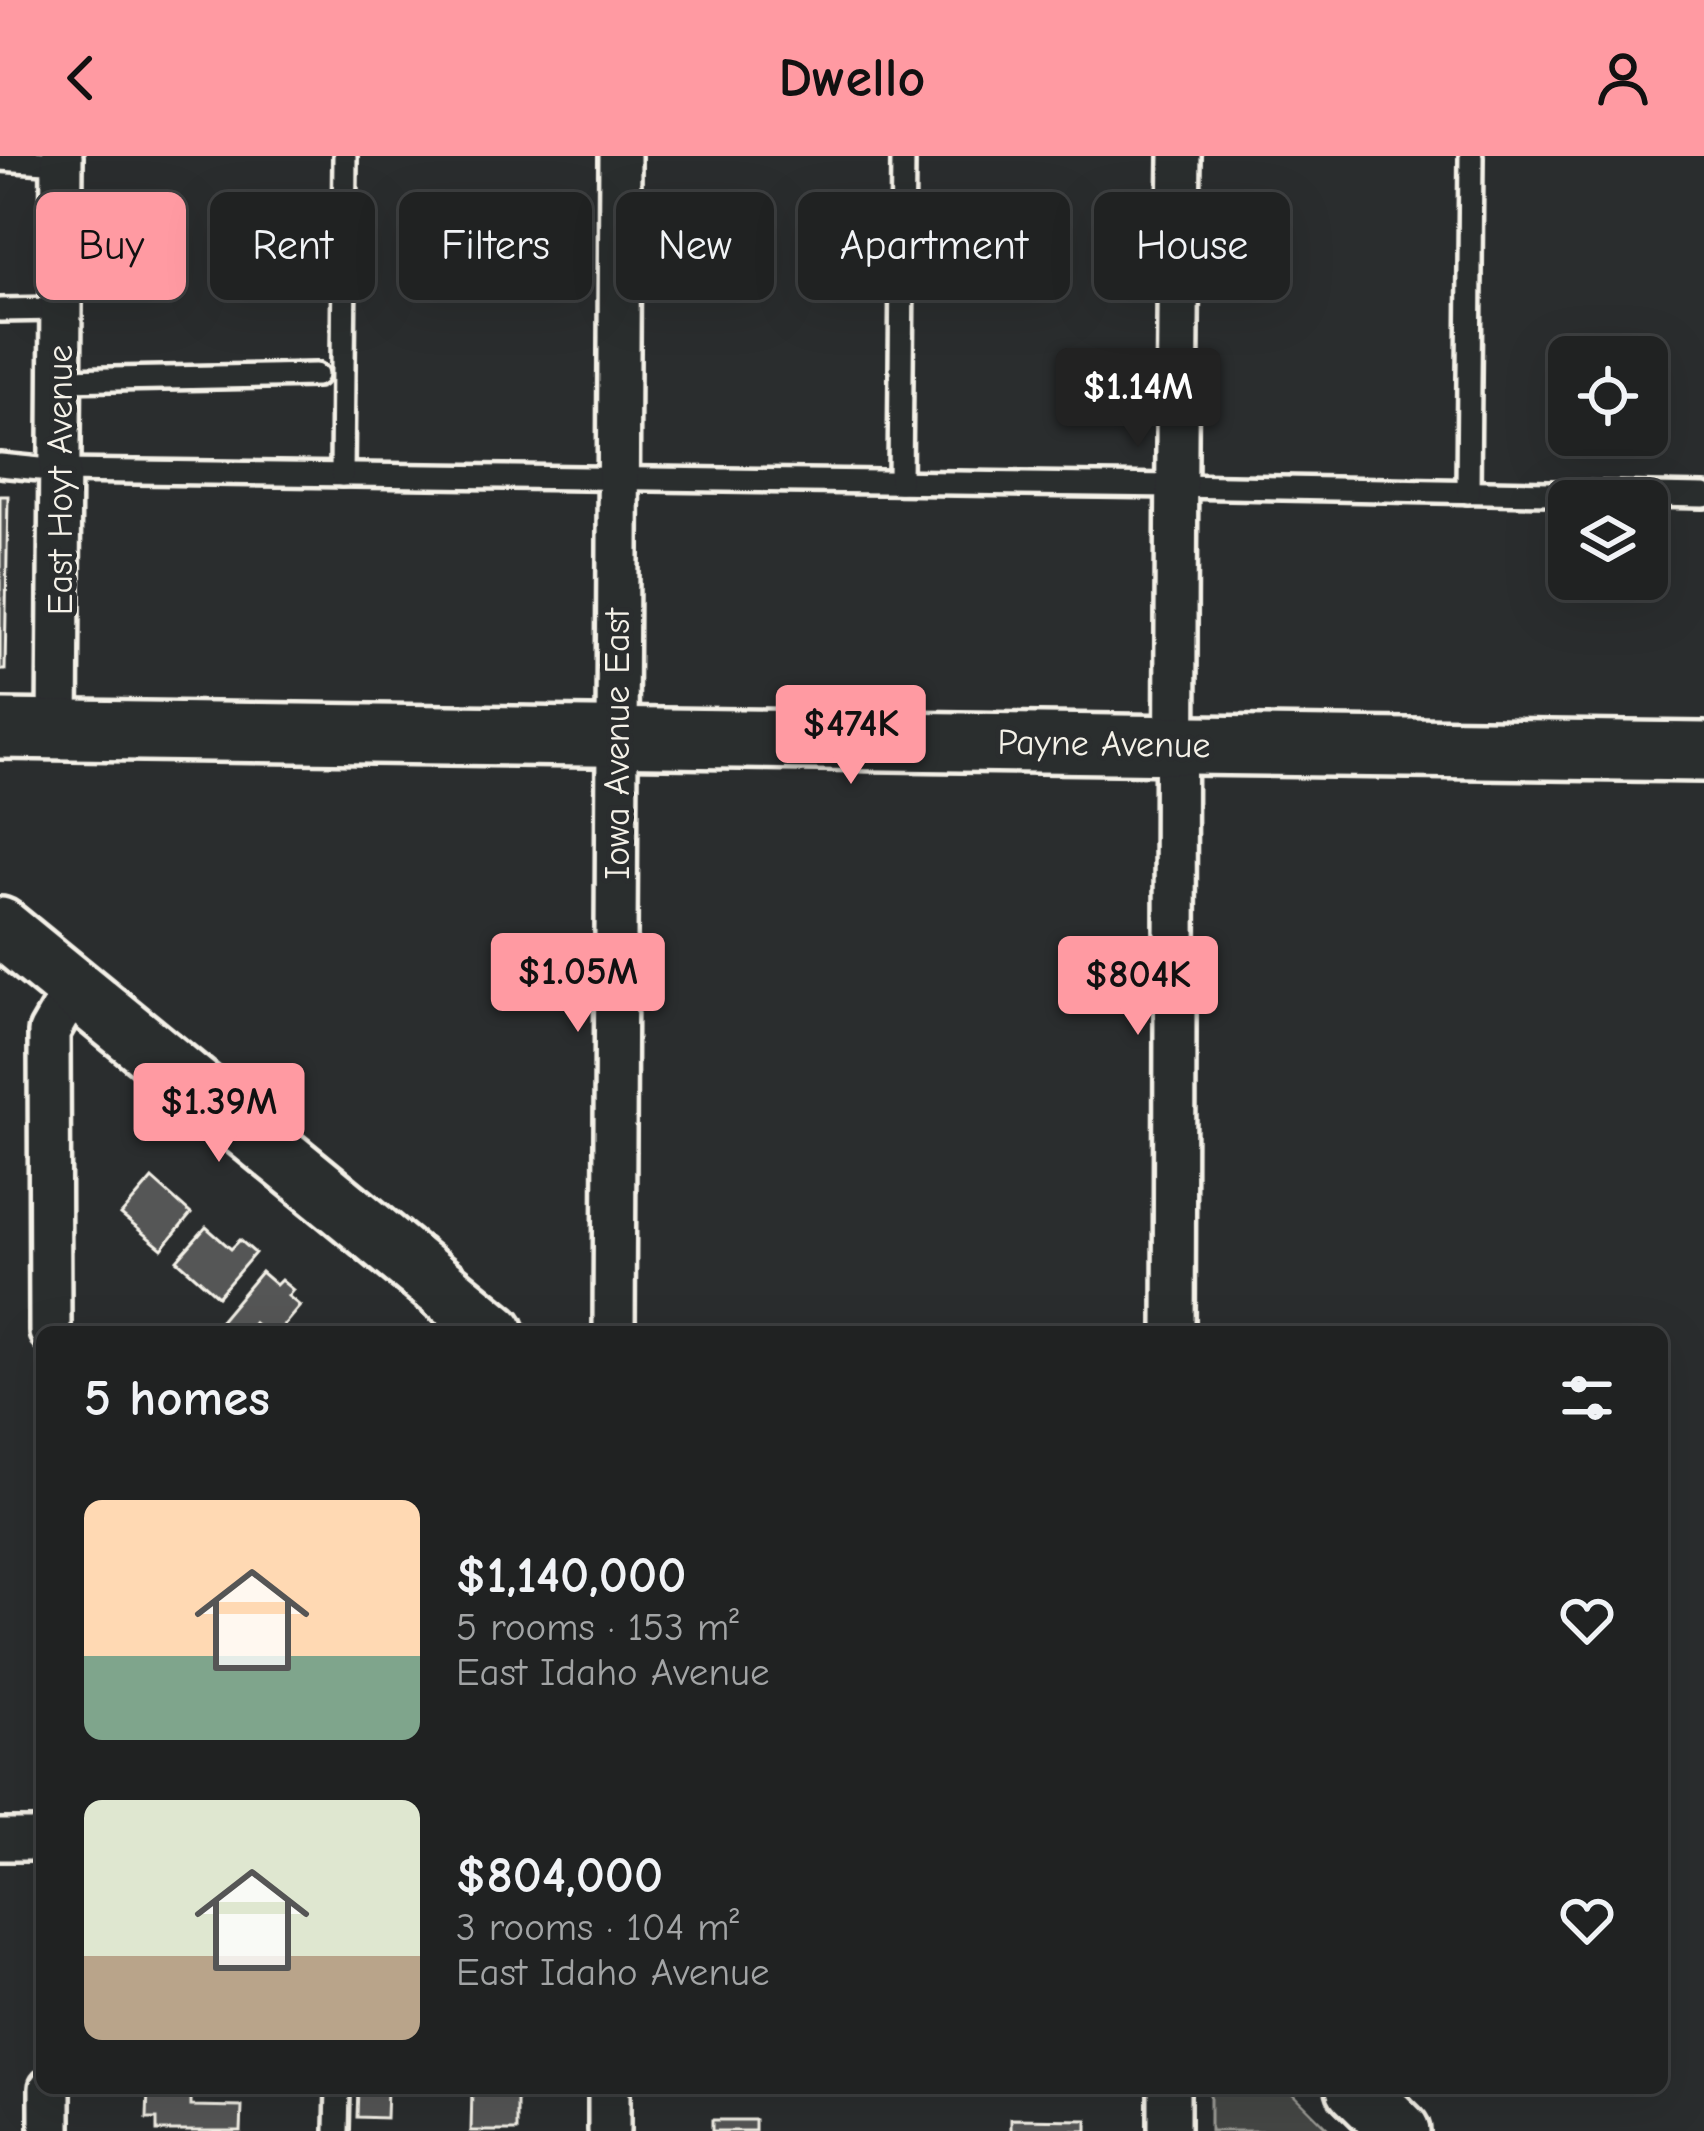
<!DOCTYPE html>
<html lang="en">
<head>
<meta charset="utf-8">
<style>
  :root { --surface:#202222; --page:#282a2a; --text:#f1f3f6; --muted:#a2a4a5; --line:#3d3f40; --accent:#ff9aa2 }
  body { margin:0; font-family:"Comic Neue",sans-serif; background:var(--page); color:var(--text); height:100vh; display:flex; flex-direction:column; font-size:45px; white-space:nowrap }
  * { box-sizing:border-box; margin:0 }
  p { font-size:39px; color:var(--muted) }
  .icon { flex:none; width:66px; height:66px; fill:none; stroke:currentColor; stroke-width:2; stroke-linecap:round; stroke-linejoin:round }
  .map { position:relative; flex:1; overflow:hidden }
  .drawer { position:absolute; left:36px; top:1170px; width:1632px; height:768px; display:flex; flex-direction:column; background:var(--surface); border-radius:18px; box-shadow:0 12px 48px #0002,0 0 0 3px var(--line) }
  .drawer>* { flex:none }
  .banner { position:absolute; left:36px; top:36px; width:1632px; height:108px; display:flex; gap:24px }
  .controls { position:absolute; left:1548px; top:180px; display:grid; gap:24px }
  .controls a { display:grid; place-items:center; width:120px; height:120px; border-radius:18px; background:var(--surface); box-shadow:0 12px 48px #0002,0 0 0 3px var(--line); font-size:60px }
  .price { position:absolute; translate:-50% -102px; padding:0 27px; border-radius:12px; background:var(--accent); color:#111; font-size:39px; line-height:78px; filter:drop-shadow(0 3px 6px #0008) }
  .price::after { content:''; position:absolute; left:50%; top:72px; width:36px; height:27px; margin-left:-18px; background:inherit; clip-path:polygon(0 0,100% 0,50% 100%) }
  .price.on { background:#222; color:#fff }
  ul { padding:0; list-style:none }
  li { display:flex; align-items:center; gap:36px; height:300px; padding:0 48px }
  li span { display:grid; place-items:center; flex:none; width:336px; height:240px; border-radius:18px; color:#555 }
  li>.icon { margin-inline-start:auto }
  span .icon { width:144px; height:144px; fill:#fffc; stroke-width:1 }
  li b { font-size:51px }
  h2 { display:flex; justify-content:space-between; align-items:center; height:144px; padding:0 48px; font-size:51px }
  .chip { padding:0 42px; border-radius:18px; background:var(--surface); box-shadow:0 12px 48px #0002,0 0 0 3px var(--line); font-size:42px; line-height:108px }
  .chip.on { background:var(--accent); color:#111 }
  header { display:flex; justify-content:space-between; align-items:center; height:156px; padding:0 48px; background:var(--accent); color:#111; font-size:54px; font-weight:700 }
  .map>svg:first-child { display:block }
  .green { fill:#444645; stroke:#9c9c96; stroke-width:3 }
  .building { fill:#555756; stroke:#f4f1e8; stroke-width:3 }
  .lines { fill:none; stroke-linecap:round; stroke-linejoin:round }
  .lane-casing { stroke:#f4f1e8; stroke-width:30 }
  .street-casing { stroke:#f4f1e8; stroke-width:48 }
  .secondary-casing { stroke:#f4f1e8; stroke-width:66 }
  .lane { stroke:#2a2d2e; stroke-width:21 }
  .street { stroke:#2a2d2e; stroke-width:39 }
  .secondary { stroke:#2a2d2e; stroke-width:57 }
  .labels { text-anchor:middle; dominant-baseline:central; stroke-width:10; stroke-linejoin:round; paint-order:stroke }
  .street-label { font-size:36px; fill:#f4f1e8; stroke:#2a2d2e }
</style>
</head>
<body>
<header><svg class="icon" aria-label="back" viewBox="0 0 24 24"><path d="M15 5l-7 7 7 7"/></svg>Dwello<svg class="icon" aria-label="person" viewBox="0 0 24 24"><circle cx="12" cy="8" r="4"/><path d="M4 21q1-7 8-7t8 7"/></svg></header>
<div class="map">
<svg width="1704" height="1975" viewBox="0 0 1704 1975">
  <rect width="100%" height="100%" fill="#2a2d2e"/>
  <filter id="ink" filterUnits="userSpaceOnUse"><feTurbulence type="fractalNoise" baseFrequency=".00833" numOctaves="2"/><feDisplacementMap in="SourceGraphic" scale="24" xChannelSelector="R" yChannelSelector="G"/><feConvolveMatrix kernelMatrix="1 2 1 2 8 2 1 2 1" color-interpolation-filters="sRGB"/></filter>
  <g filter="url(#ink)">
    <polygon class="green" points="1210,1932 1287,1932 1330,1975 1210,1975"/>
    <g class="building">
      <polygon points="0,340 8,340 5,514 0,514"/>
      <polygon points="152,1023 191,1058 162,1093 121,1059"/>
      <polygon points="206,1071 231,1093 240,1084 255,1097 218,1140 177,1104"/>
      <polygon points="261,1116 276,1129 281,1124 293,1134 288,1140 300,1150 278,1176 265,1176 254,1167 247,1176 231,1176 219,1166"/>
      <polygon points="148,1932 191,1932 191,1950 242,1951 241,1975 157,1975 157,1963 147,1963"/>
      <polygon points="358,1932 387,1932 386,1962 357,1961"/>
      <polygon points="472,1932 517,1932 517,1975 471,1975"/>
      <polygon points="1011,1963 1087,1964 1087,1975 1011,1975"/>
      <rect x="712" y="1964" width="43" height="11"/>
    </g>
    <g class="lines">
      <defs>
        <g id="lane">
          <polyline points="0,3 62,7"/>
          <polyline points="0,154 60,153"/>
          <polyline points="60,224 316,219"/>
          <polyline points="0,309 60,315 1175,330 1704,340"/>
          <polyline points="342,319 345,0"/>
          <polyline points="900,326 903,0"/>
          <polyline points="1468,336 1471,0"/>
          <polyline points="337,1975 338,1932"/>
        </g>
        <g id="street">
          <polyline points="58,575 62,0"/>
          <polyline points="50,1176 49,876 75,831"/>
          <polyline points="614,1176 620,0"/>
          <path d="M1174,1176C1176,784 1174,392 1180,0"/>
          <polyline points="0,1684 42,1684"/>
          <polyline points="50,1975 50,1932"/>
          <polyline points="609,1975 609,1932"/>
          <polyline points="1169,1975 1169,1932"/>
        </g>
        <g id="secondary">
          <polyline points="0,573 1704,596"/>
          <polyline points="0,771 495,1176"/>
          <polyline points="1356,1932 1400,1975"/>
        </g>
      </defs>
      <use href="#lane" class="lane-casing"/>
      <use href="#street" class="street-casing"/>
      <use href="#secondary" class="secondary-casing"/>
      <use href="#lane" class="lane"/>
      <use href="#street" class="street"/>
      <use href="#secondary" class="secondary"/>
    </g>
  </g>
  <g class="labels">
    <g class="street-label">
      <text transform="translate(60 324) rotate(-90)">East Hoyt Avenue</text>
      <text transform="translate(617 588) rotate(-90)">Iowa Avenue East</text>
      <text transform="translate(1104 588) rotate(1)">Payne Avenue</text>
    </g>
  </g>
</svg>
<div class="controls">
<a><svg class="icon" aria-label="locate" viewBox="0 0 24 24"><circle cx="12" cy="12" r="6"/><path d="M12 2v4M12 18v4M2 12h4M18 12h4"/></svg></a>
<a><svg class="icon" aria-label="layers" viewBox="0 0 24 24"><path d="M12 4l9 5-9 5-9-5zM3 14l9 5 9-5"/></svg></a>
</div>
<b class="price on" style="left:1138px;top:294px">$1.14M</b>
<b class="price" style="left:851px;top:631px">$474K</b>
<b class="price" style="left:578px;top:879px">$1.05M</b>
<b class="price" style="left:1138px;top:882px">$804K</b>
<b class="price" style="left:219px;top:1009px">$1.39M</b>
<div class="banner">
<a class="chip on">Buy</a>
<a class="chip">Rent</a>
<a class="chip">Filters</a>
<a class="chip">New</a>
<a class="chip">Apartment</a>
<a class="chip">House</a>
</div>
<section class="drawer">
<h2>5 homes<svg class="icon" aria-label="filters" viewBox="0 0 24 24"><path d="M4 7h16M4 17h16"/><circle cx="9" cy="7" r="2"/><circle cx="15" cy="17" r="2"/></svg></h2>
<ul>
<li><span style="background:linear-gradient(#ffd9b3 65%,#7fa58c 0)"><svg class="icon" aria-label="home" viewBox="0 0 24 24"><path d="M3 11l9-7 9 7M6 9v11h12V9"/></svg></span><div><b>$1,140,000</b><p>5 rooms · 153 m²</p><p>East Idaho Avenue</p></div><svg class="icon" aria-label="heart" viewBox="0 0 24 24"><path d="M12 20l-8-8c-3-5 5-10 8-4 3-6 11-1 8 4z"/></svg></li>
<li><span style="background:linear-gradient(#dfe7d0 65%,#b9a48a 0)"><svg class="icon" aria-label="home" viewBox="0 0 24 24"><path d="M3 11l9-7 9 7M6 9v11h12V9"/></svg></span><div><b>$804,000</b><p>3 rooms · 104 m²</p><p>East Idaho Avenue</p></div><svg class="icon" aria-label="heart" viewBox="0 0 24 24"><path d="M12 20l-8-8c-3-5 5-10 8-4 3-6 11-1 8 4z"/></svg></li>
</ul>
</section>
</div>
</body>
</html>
